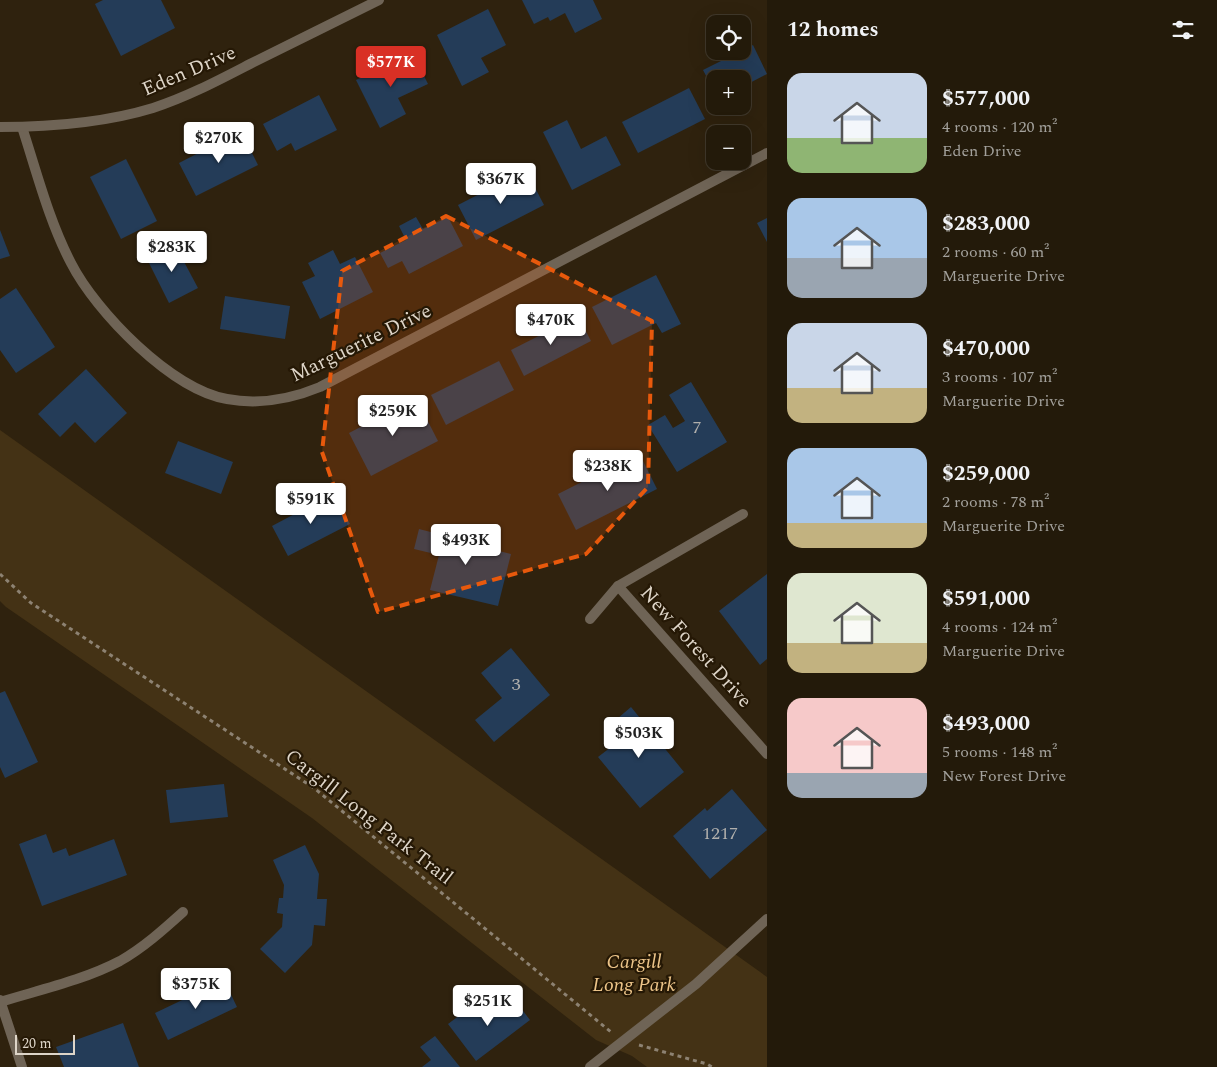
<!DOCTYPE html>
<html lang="en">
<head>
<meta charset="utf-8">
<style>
  :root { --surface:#231a0a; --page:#2f2718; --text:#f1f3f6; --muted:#a3a19c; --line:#40382b; --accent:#d93025 }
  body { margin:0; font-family:Spectral,serif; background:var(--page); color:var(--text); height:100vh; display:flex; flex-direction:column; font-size:19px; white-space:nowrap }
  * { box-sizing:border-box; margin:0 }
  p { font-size:16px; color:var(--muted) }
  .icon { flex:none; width:28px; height:28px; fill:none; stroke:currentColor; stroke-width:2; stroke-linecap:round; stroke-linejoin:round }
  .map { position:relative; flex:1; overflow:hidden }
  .panel { display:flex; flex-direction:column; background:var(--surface); width:450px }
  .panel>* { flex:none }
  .controls { position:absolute; left:706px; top:15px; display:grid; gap:10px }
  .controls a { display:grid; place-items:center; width:45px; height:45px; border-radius:10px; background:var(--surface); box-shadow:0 5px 20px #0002,0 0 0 1px var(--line); font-size:25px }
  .scale { position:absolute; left:15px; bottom:12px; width:60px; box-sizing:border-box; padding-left:5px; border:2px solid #ded5c8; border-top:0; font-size:14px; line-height:18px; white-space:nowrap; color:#ded5c8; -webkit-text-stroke:4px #251805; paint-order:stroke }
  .price { position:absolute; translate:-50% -42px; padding:0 11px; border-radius:5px; background:#fff; color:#222; font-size:16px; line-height:32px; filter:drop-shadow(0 1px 2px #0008) }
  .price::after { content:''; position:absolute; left:50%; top:30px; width:15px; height:11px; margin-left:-8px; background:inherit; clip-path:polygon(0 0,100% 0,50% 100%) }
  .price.selected { background:var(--accent); color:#fff }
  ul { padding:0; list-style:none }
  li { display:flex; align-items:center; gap:15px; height:125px; padding:0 20px }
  li span { display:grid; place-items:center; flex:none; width:140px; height:100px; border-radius:15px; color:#555 }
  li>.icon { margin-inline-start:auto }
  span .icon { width:60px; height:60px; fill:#fffc; stroke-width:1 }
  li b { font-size:21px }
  h2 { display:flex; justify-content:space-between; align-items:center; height:60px; padding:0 20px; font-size:21px }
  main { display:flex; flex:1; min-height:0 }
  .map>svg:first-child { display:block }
  .green { fill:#443215 }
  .building { fill:#243c58 }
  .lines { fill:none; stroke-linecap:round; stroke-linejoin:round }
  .path { stroke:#8d8272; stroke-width:3; stroke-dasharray:4 4; stroke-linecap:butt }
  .minor { stroke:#6f6456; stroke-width:10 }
  .tertiary { stroke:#6f6456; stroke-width:10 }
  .marked { fill:#e8590c; fill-opacity:0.2; stroke:#e8590c; stroke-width:4; stroke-dasharray:10 6; stroke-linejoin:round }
  .labels { text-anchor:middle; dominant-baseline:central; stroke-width:4.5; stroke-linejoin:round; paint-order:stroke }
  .number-label { font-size:18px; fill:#b0afac }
  .street-label { font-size:20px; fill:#ded5c8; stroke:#251805 }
  .park-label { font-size:20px; font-style:italic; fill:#ecc489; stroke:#251805 }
</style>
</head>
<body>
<main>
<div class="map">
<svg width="767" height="1067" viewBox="0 0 767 1067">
  <rect width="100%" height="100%" fill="#2f220e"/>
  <polygon class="green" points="0,430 767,977 767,1067 647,1067 632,1056 596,1040 312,818 6,607 0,601"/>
  <g class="building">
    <polygon points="103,0 161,0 175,28 121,56 95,4"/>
    <polygon points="522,0 593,0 602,19 575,33 565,13 550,21 548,17 534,24"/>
    <polygon points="488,9 506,45 481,58 489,72 462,86 437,35"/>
    <polygon points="753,45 767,74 742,87 742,79 715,79 715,93 703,70"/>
    <polygon points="412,52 428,84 398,98 406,114 380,128 356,80"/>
    <polygon points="689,88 705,119 638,153 622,122"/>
    <polygon points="319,95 337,130 295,151 291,143 277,151 263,124"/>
    <polygon points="567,120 581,149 606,136 621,165 572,190 543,132"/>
    <polygon points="241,131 258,165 196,196 179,163"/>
    <polygon points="126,159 157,221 121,239 90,177"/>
    <polygon points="526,170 544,205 476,240 458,205"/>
    <polygon points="416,217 423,229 448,217 463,246 409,274 402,261 388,268 380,253 406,240 399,226"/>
    <polygon points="767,218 767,242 757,223"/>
    <polygon points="0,230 10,256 0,259"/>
    <polygon points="174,243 198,288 169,303 146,257"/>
    <polygon points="333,250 340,264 355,257 373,292 320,319 302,282 315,276 308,263"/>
    <polygon points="656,275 681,324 662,333 656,323 612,345 592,307"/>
    <polygon points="16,288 55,347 16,373 0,350 0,299"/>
    <polygon points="225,296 290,306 285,339 220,329"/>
    <polygon points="578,316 591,341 524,376 511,350"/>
    <polygon points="499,361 514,390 446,425 431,395"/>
    <polygon points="86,369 127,413 95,443 75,422 60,437 38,414"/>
    <polygon points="691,382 727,442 677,472 648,425 665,415 673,428 685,421 669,395"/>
    <polygon points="416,398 438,441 371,476 349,433"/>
    <polygon points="178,441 233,462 221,494 165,473"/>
    <polygon points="639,453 657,489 576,530 558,494"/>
    <polygon points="334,493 350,524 288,556 272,526"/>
    <polygon points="419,529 466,541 469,530 494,536 491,549 511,554 498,606 430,590 439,555 414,549"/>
    <polygon points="767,574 767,659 760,665 719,611"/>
    <polygon points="511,648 550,695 494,742 475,720 502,698 481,673"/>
    <polygon points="5,691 38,762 5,778 0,767 0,693"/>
    <polygon points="631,707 684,772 640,808 598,757 615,744 604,730"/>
    <polygon points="224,784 228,817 170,823 166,790"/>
    <polygon points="732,789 767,830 710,879 673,836 705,808 707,811"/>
    <polygon points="46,834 53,853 66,848 69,856 114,839 127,875 42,906 19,844"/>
    <polygon points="305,845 319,874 317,899 327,899 325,926 314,925 312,945 285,973 260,949 282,927 283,914 277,913 279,898 283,898 284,885 273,860"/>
    <polygon points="224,980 237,1007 168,1040 155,1013"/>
    <polygon points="511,995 530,1020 476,1061 448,1024 472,1006 481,1018"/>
    <polygon points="123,1023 139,1067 64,1067 56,1047"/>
    <polygon points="435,1036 460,1067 422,1067 431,1060 420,1047"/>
  </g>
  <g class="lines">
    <g class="path">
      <polyline points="0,574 31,603 314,788 611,1032"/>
      <polyline points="639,1045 707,1064 712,1067"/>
    </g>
    <g class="minor">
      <path d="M22,127C37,173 49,221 71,263C96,312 172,390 227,399C259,405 291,399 320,387L767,153"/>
      <polyline points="743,514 618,586 767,754"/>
      <polyline points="590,619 618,586"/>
      <polyline points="0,1000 22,1067"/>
      <path d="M0,1002C39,990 84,980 120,961C143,948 163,930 183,912"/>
    </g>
    <g class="tertiary">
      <path d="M0,127C52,127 104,123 153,108C187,97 219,80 250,64C293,43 336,21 379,0"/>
      <polyline points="590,1067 696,984 767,919"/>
    </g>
  </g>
  <path class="marked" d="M446,216L652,321L648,487L586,554L378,612L322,452L342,271Z"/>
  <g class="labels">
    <g class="number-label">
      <text x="697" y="427">7</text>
      <text x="516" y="684">3</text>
      <text x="720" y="833">1217</text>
    </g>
    <g class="street-label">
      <text transform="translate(189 71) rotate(-23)">Eden Drive</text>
      <text transform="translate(361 343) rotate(-26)">Marguerite Drive</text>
      <text transform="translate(696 647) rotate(48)">New Forest Drive</text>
      <text transform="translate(369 817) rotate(38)">Cargill Long Park Trail</text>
    </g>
    <g class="park-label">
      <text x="634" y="962">Cargill<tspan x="634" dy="23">Long Park</tspan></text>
    </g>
  </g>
</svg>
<div class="controls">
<a><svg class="icon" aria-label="locate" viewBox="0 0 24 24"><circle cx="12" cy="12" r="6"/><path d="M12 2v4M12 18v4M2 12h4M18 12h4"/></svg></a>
<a>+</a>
<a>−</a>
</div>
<div class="scale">20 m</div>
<b class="price selected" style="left:391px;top:88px">$577K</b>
<b class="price" style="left:219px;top:164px">$270K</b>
<b class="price" style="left:501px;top:205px">$367K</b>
<b class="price" style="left:172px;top:273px">$283K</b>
<b class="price" style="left:551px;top:346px">$470K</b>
<b class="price" style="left:393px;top:437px">$259K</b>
<b class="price" style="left:608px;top:492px">$238K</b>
<b class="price" style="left:311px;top:525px">$591K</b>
<b class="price" style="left:466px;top:566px">$493K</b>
<b class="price" style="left:639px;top:759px">$503K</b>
<b class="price" style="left:196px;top:1010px">$375K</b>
<b class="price" style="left:488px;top:1027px">$251K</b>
</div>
<section class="panel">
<h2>12 homes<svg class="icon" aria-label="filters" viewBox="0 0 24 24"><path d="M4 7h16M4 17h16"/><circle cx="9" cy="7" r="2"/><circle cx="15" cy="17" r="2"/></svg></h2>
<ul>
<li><span style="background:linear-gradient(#c9d6e8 65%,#8fb573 0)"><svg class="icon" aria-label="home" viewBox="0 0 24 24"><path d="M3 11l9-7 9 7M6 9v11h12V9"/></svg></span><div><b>$577,000</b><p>4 rooms · 120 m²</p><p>Eden Drive</p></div></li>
<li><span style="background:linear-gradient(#a9c7e8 60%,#9aa5b1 0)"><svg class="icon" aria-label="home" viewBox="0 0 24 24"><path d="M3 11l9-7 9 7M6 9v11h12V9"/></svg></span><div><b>$283,000</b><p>2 rooms · 60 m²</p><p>Marguerite Drive</p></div></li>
<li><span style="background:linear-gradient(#c9d6e8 65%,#c2b280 0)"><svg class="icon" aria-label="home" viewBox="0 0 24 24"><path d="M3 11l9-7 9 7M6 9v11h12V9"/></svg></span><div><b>$470,000</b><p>3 rooms · 107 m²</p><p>Marguerite Drive</p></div></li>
<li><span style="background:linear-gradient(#a9c7e8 75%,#c2b280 0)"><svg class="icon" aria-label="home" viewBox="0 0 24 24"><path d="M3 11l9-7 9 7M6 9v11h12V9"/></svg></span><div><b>$259,000</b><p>2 rooms · 78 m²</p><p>Marguerite Drive</p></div></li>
<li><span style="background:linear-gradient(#dfe7d0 70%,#c2b280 0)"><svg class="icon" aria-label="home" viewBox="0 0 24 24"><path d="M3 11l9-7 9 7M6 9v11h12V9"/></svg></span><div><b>$591,000</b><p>4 rooms · 124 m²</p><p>Marguerite Drive</p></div></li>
<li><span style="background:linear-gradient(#f6c9c9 75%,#9aa5b1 0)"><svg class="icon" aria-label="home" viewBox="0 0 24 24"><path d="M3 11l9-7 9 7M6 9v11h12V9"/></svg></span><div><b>$493,000</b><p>5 rooms · 148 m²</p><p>New Forest Drive</p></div></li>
</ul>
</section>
</main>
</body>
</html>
